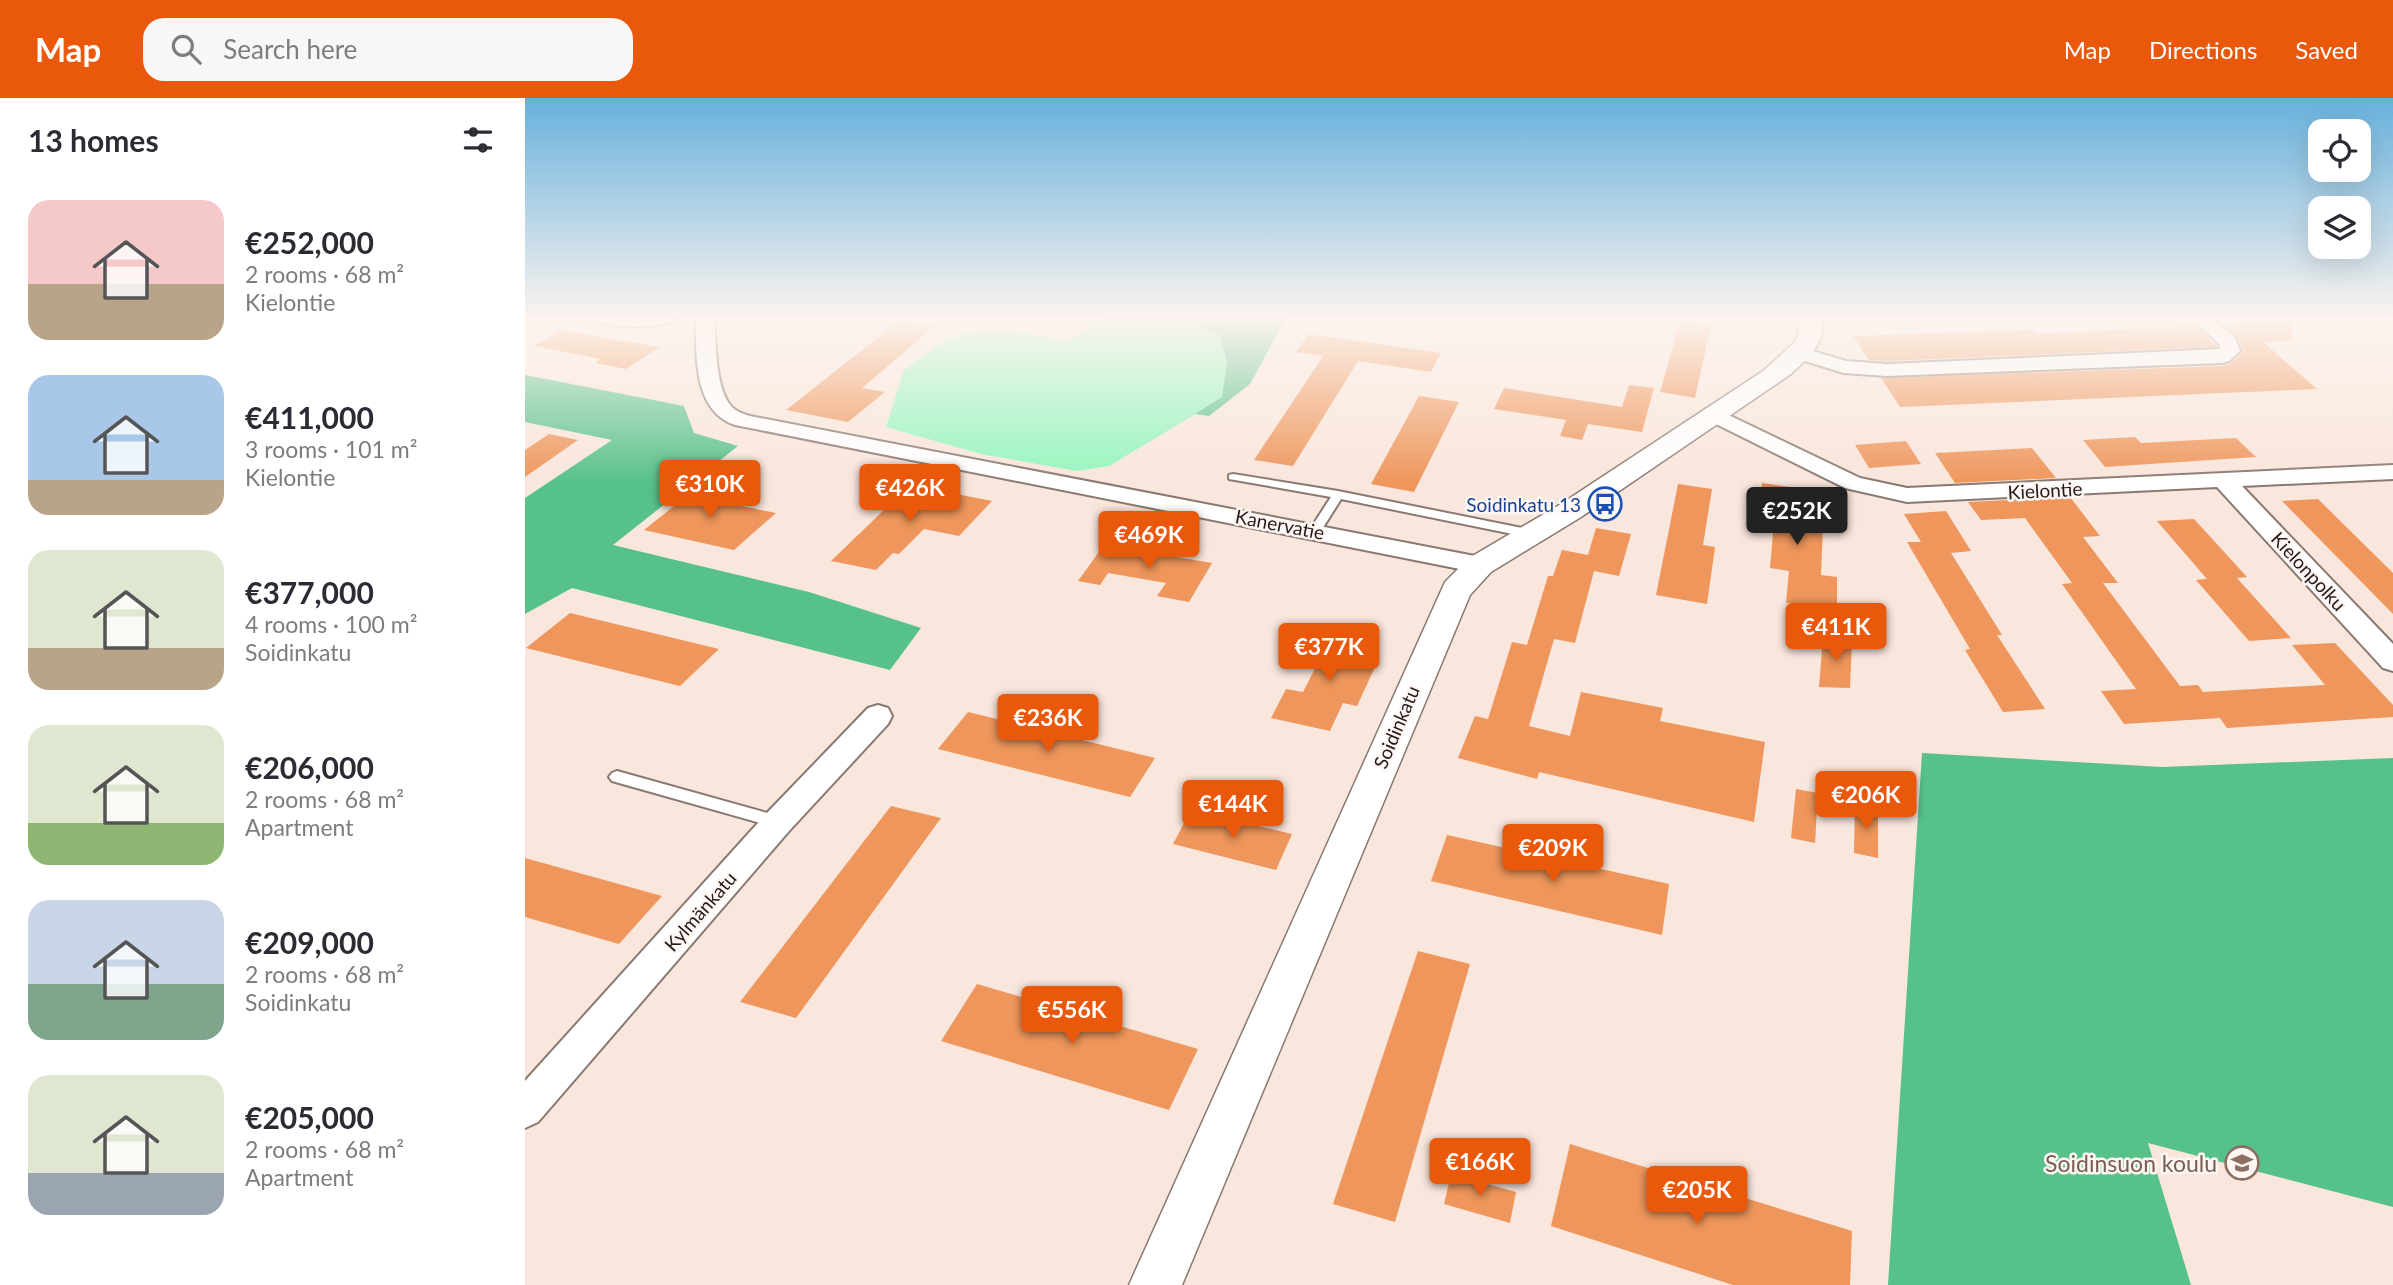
<!DOCTYPE html>
<html lang="en">
<head>
<meta charset="utf-8">
<style>
  :root { --surface:#fff; --page:#f7f7f7; --text:#2b2b33; --muted:#7c7c81; --accent:#ea580c }
  body { margin:0; font-family:Lato,sans-serif; background:var(--page); color:var(--text); height:100vh; display:flex; flex-direction:column; font-size:26px; white-space:nowrap }
  * { box-sizing:border-box; margin:0 }
  p { font-size:23px; color:var(--muted) }
  .icon { flex:none; width:38px; height:38px; fill:none; stroke:currentColor; stroke-width:2; stroke-linecap:round; stroke-linejoin:round }
  .map { position:relative; flex:1; overflow:hidden }
  .side { display:flex; flex-direction:column; background:var(--surface); width:525px }
  .side>* { flex:none }
  .buttons { position:absolute; left:1783px; top:21px; display:grid; gap:14px }
  .buttons a { display:grid; place-items:center; width:63px; height:63px; border-radius:14px; background:var(--surface); box-shadow:0 7px 28px #0002; font-size:35px }
  .price { position:absolute; translate:-50% -60px; padding:0 16px; border-radius:7px; background:var(--accent); color:#fff; font-size:23px; line-height:46px; filter:drop-shadow(0 2px 4px #0008) }
  .price::after { content:''; position:absolute; left:50%; top:42px; width:21px; height:16px; margin-left:-10px; background:inherit; clip-path:polygon(0 0,100% 0,50% 100%) }
  .price.selected { background:#222; color:#fff }
  ul { padding:0; list-style:none }
  li { display:flex; align-items:center; gap:21px; height:175px; padding:0 28px }
  li span { display:grid; place-items:center; flex:none; width:196px; height:140px; border-radius:21px; color:#555 }
  li>.icon { margin-inline-start:auto }
  span .icon { width:84px; height:84px; fill:#fffc; stroke-width:1 }
  li b { font-size:30px }
  h2 { display:flex; justify-content:space-between; align-items:center; height:84px; padding:0 28px; font-size:30px }
  header { display:flex; align-items:center; gap:42px; box-sizing:border-box; height:98px; padding:0 35px; background:var(--accent); color:#fff }
  header strong { font-size:33px }
  nav { display:flex; gap:38px; margin-inline-start:auto; font-size:24px }
  .search { width:490px; height:63px; background:var(--page); display:flex; align-items:center; gap:18px; box-sizing:border-box; padding:0 24px; border-radius:21px; color:var(--muted); font-size:26px }
  main { display:flex; flex:1; min-height:0 }
  .map>svg:first-child { display:block }
  .green { fill:#93f6bd }
  .forest { fill:#56c189 }
  .building { fill:#ee965b }
  .lines { fill:none; stroke-linecap:round; stroke-linejoin:round }
  .service-casing { stroke:#89796f; stroke-width:4 }
  .minor-casing { stroke:#89796f; stroke-width:4 }
  .tertiary-casing { stroke:#89796f; stroke-width:3 }
  .service { fill:#fff; fill-rule:evenodd }
  .minor { fill:#fff; fill-rule:evenodd }
  .tertiary { fill:#fff; fill-rule:evenodd }
  .labels { text-anchor:middle; dominant-baseline:central; stroke-width:5; stroke-linejoin:round; paint-order:stroke }
  .street-label { font-size:19px; fill:#221c18; stroke:#fef6f2 }
  .transit-label { font-size:19px; fill:#164399; stroke:#fef6f2; text-anchor:end }
  .near-education-label { font-size:23px; fill:#785e54; stroke:#fef6f2; text-anchor:end }
</style>
</head>
<body>
<header>
<strong>Map</strong>
<div class="search"><svg class="icon" aria-label="search" viewBox="0 0 24 24"><circle cx="10" cy="10" r="6"/><path d="M15 15l6 6"/></svg>Search here</div>
<nav><a>Map</a><a>Directions</a><a>Saved</a></nav>
</header>
<main>
<section class="side">
<h2>13 homes<svg class="icon" aria-label="filters" viewBox="0 0 24 24"><path d="M4 7h16M4 17h16"/><circle cx="9" cy="7" r="2"/><circle cx="15" cy="17" r="2"/></svg></h2>
<ul>
<li><span style="background:linear-gradient(#f6c9c9 60%,#b9a48a 0)"><svg class="icon" aria-label="home" viewBox="0 0 24 24"><path d="M3 11l9-7 9 7M6 9v11h12V9"/></svg></span><div><b>€252,000</b><p>2 rooms · 68 m²</p><p>Kielontie</p></div></li>
<li><span style="background:linear-gradient(#a9c7e8 75%,#b9a48a 0)"><svg class="icon" aria-label="home" viewBox="0 0 24 24"><path d="M3 11l9-7 9 7M6 9v11h12V9"/></svg></span><div><b>€411,000</b><p>3 rooms · 101 m²</p><p>Kielontie</p></div></li>
<li><span style="background:linear-gradient(#dfe7d0 70%,#b9a48a 0)"><svg class="icon" aria-label="home" viewBox="0 0 24 24"><path d="M3 11l9-7 9 7M6 9v11h12V9"/></svg></span><div><b>€377,000</b><p>4 rooms · 100 m²</p><p>Soidinkatu</p></div></li>
<li><span style="background:linear-gradient(#dfe7d0 70%,#8fb573 0)"><svg class="icon" aria-label="home" viewBox="0 0 24 24"><path d="M3 11l9-7 9 7M6 9v11h12V9"/></svg></span><div><b>€206,000</b><p>2 rooms · 68 m²</p><p>Apartment</p></div></li>
<li><span style="background:linear-gradient(#c9d6e8 60%,#7fa58c 0)"><svg class="icon" aria-label="home" viewBox="0 0 24 24"><path d="M3 11l9-7 9 7M6 9v11h12V9"/></svg></span><div><b>€209,000</b><p>2 rooms · 68 m²</p><p>Soidinkatu</p></div></li>
<li><span style="background:linear-gradient(#dfe7d0 70%,#9aa5b1 0)"><svg class="icon" aria-label="home" viewBox="0 0 24 24"><path d="M3 11l9-7 9 7M6 9v11h12V9"/></svg></span><div><b>€205,000</b><p>2 rooms · 68 m²</p><p>Apartment</p></div></li>
</ul>
</section>
<div class="map">
<svg width="1868" height="1187" viewBox="0 0 1868 1187">
  <rect width="100%" height="100%" fill="#f9e6dc"/>
  <path class="green" d="M576,220H653L669,229L684,230L695,237L702,265L697,300L584,368L552,373L456,356L361,329L379,272C394,261 412,246 429,239C466,226 506,235 542,244Z"/>
  <g class="forest">
    <path d="M653,220H761L725,286L684,318L670,316L697,299L702,265L695,238C682,228 668,228 653,220Z"/>
    <polygon points="0,277 159,308 169,335 213,348 88,447 284,494 396,530 365,572 47,490 0,516 0,400 87,342 0,324"/>
    <polygon points="1397,655 1637,669 1868,660 1868,1109 1623,1045 1666,1187 1363,1187"/>
  </g>
  <g class="building">
    <polygon points="1742,222 1747,225 1766,225 1768,242 1738,244 1792,291 1375,309 1356,280 1697,268 1706,265 1718,254 1712,238 1699,227"/>
    <polygon points="374,223 410,228 337,290 360,294 323,324 261,312"/>
    <polygon points="1155,223 1186,227 1170,300 1135,294"/>
    <polygon points="1671,228 1692,249 1362,263 1344,262 1328,238 1507,232 1511,236"/>
    <polygon points="37,232 103,244 135,249 101,271 70,265 76,261 9,248"/>
    <polygon points="784,236 916,255 906,274 833,263 768,368 729,362 798,258 771,254"/>
    <polygon points="1104,287 1129,290 1117,334 1063,326 1057,342 1035,338 1041,322 969,311 979,290 1097,309"/>
    <polygon points="894,298 934,304 889,394 846,386"/>
    <polygon points="24,336 53,342 0,379 0,352"/>
    <polygon points="1610,339 1616,345 1711,340 1731,359 1580,369 1558,342"/>
    <polygon points="1381,343 1396,366 1344,370 1330,347"/>
    <polygon points="1507,350 1531,380 1430,385 1410,355"/>
    <polygon points="1237,385 1280,391 1278,425 1298,428 1296,477 1312,479 1312,509 1261,505 1264,473 1245,470 1249,423 1233,420"/>
    <polygon points="1153,386 1187,391 1178,447 1190,449 1182,506 1131,497"/>
    <polygon points="385,387 467,403 434,438 399,431 374,456 368,455 351,472 306,463"/>
    <polygon points="174,388 202,394 191,403 251,415 209,452 119,432"/>
    <polygon points="1545,399 1575,438 1558,439 1593,485 1578,485 1655,588 1673,587 1678,594 1800,587 1767,547 1810,545 1868,607 1868,619 1702,630 1695,620 1599,626 1576,593 1611,591 1537,486 1547,485 1500,420 1456,422 1443,404"/>
    <polygon points="1793,401 1868,475 1868,516 1757,403"/>
    <polygon points="1421,413 1446,453 1426,455 1477,537 1472,537 1520,611 1478,614 1440,552 1445,551 1382,444 1396,444 1379,416"/>
    <polygon points="1669,421 1722,479 1712,480 1766,540 1724,543 1671,482 1682,481 1632,423"/>
    <polygon points="1071,430 1106,436 1094,478 1069,473 1050,545 1029,541 1004,628 1045,638 1056,594 1138,610 1135,623 1240,644 1229,724 1014,674 1012,681 933,660 950,618 963,621 987,544 1002,547 1023,478 1028,478 1037,452 1063,457"/>
    <polygon points="579,447 687,465 664,504 632,498 641,485 583,475 575,487 553,483"/>
    <polygon points="45,515 194,551 155,588 1,550"/>
    <polygon points="799,532 847,542 836,566 850,569 832,608 818,605 805,633 746,620 761,591 778,594 798,555 788,553"/>
    <polygon points="1298,538 1327,544 1325,590 1294,589"/>
    <polygon points="443,614 630,660 605,699 413,651"/>
    <polygon points="1271,691 1293,695 1290,745 1266,740"/>
    <polygon points="1330,705 1353,710 1353,760 1329,755"/>
    <polygon points="366,708 416,720 271,920 215,904"/>
    <polygon points="666,712 767,736 751,772 648,746"/>
    <polygon points="922,737 1144,786 1137,837 906,783"/>
    <polygon points="0,760 137,798 94,846 0,819"/>
    <polygon points="893,853 945,866 870,1124 808,1106"/>
    <polygon points="452,886 673,951 644,1012 416,943"/>
    <polygon points="1045,1046 1327,1133 1325,1187 1208,1187 1026,1128"/>
    <polygon points="926,1076 991,1094 985,1125 919,1106"/>
  </g>
  <g class="lines">
    <defs>
      <g id="service">
        <polygon points="708,376 813,393 1007,432 1013,436 1007,440 816,401 794,436 790,437 784,433 806,399 704,381 704,377"/>
        <polygon points="92,673 253,718 259,719 261,724 259,729 253,730 87,683 84,679 87,675"/>
      </g>
      <g id="minor">
        <path d="M70,220H149L147,224C124,230 95,230 72,224Z"/>
        <path d="M171,220H189C191,243 190,290 206,308C210,313 218,316 225,318L955,459L964,461L967,467L964,473L955,475L210,327C168,313 171,257 171,220Z"/>
        <polygon points="1667,220 1687,220 1710,240 1715,253 1704,263 1697,265 1362,278 1319,275 1267,259 1264,255 1267,251 1274,249 1321,263 1362,266 1695,251 1694,246"/>
        <polygon points="1189,310 1335,380 1382,390 1868,367 1868,381 1717,388 1868,546 1868,573 1858,570 1692,389 1382,404 1320,390 1181,321 1178,316 1181,311"/>
        <polygon points="353,607 363,610 367,618 363,626 264,733 13,1024 0,1030 0,983 242,715 343,610"/>
      </g>
      <path id="tertiary" d="M1273,220H1297C1303,243 1282,261 1266,276L1056,419L966,474L945,497L657,1187H604L920,484L944,460L1036,406L1238,273L1270,244L1274,234Z"/>
    </defs>
    <use href="#service" class="service-casing"/>
    <use href="#minor" class="minor-casing"/>
    <use href="#tertiary" class="tertiary-casing"/>
    <use href="#service" class="service"/>
    <use href="#minor" class="minor"/>
    <use href="#tertiary" class="tertiary"/>
  </g>
  <linearGradient id="sky" x2="0" y2="1"><stop stop-color="#67b1dd"/><stop offset="0.57" stop-color="#fcf4ef"/><stop offset="1" stop-color="#fcf4ef" stop-opacity="0"/></linearGradient>
  <rect width="1868" height="386" fill="url(#sky)"/>
  <defs>
    <symbol id="bus-ring" viewBox="-11 -11 22 22"><circle r="9.5" fill="#fef6f2" stroke="#1a4fb4" stroke-width="1.5"/><path d="M-5-6H5V4H4V6H2V4H-2V6H-4V4H-5ZM-3.5-4V0h7V-4ZM-3.5 1.2v1.5H-2V1.2ZM2 1.2v1.5H3.5V1.2Z" fill="#1a4fb4"/></symbol>
    <symbol id="school-ring" viewBox="-11 -11 22 22"><circle r="9.5" fill="#fef6f2" stroke="#8d6e63" stroke-width="1.5"/><path d="M0-5L7-2L0 1L-7-2ZM-4 1L0 2.5L4 1V4Q0 6-4 4Z" fill="#8d6e63"/></symbol>
  </defs>
  <g fill-rule="evenodd">
    <use href="#bus-ring" x="1061" y="387" width="38" height="38"/>
    <use href="#school-ring" x="1698" y="1046" width="38" height="38"/>
  </g>
  <g class="labels">
    <g class="street-label">
      <text transform="translate(1520 392) rotate(-3)">Kielontie</text>
      <text transform="translate(755 426) rotate(11)">Kanervatie</text>
      <text transform="translate(1784 473) rotate(47)">Kielonpolku</text>
      <text transform="translate(871 629) rotate(-67)">Soidinkatu</text>
      <text transform="translate(175 813) rotate(-49)">Kylmänkatu</text>
    </g>
    <g class="transit-label">
      <text x="1056" y="406">Soidinkatu 13</text>
    </g>
    <g class="near-education-label">
      <text x="1692" y="1065">Soidinsuon koulu</text>
    </g>
  </g>
</svg>
<div class="buttons">
<a><svg class="icon" aria-label="locate" viewBox="0 0 24 24"><circle cx="12" cy="12" r="6"/><path d="M12 2v4M12 18v4M2 12h4M18 12h4"/></svg></a>
<a><svg class="icon" aria-label="layers" viewBox="0 0 24 24"><path d="M12 4l9 5-9 5-9-5zM3 14l9 5 9-5"/></svg></a>
</div>
<b class="price" style="left:185px;top:422px">€310K</b>
<b class="price" style="left:385px;top:426px">€426K</b>
<b class="price selected" style="left:1272px;top:449px">€252K</b>
<b class="price" style="left:624px;top:473px">€469K</b>
<b class="price" style="left:1311px;top:565px">€411K</b>
<b class="price" style="left:804px;top:585px">€377K</b>
<b class="price" style="left:523px;top:656px">€236K</b>
<b class="price" style="left:1341px;top:733px">€206K</b>
<b class="price" style="left:708px;top:742px">€144K</b>
<b class="price" style="left:1028px;top:786px">€209K</b>
<b class="price" style="left:547px;top:948px">€556K</b>
<b class="price" style="left:955px;top:1100px">€166K</b>
<b class="price" style="left:1172px;top:1128px">€205K</b>
</div>
</main>
</body>
</html>
